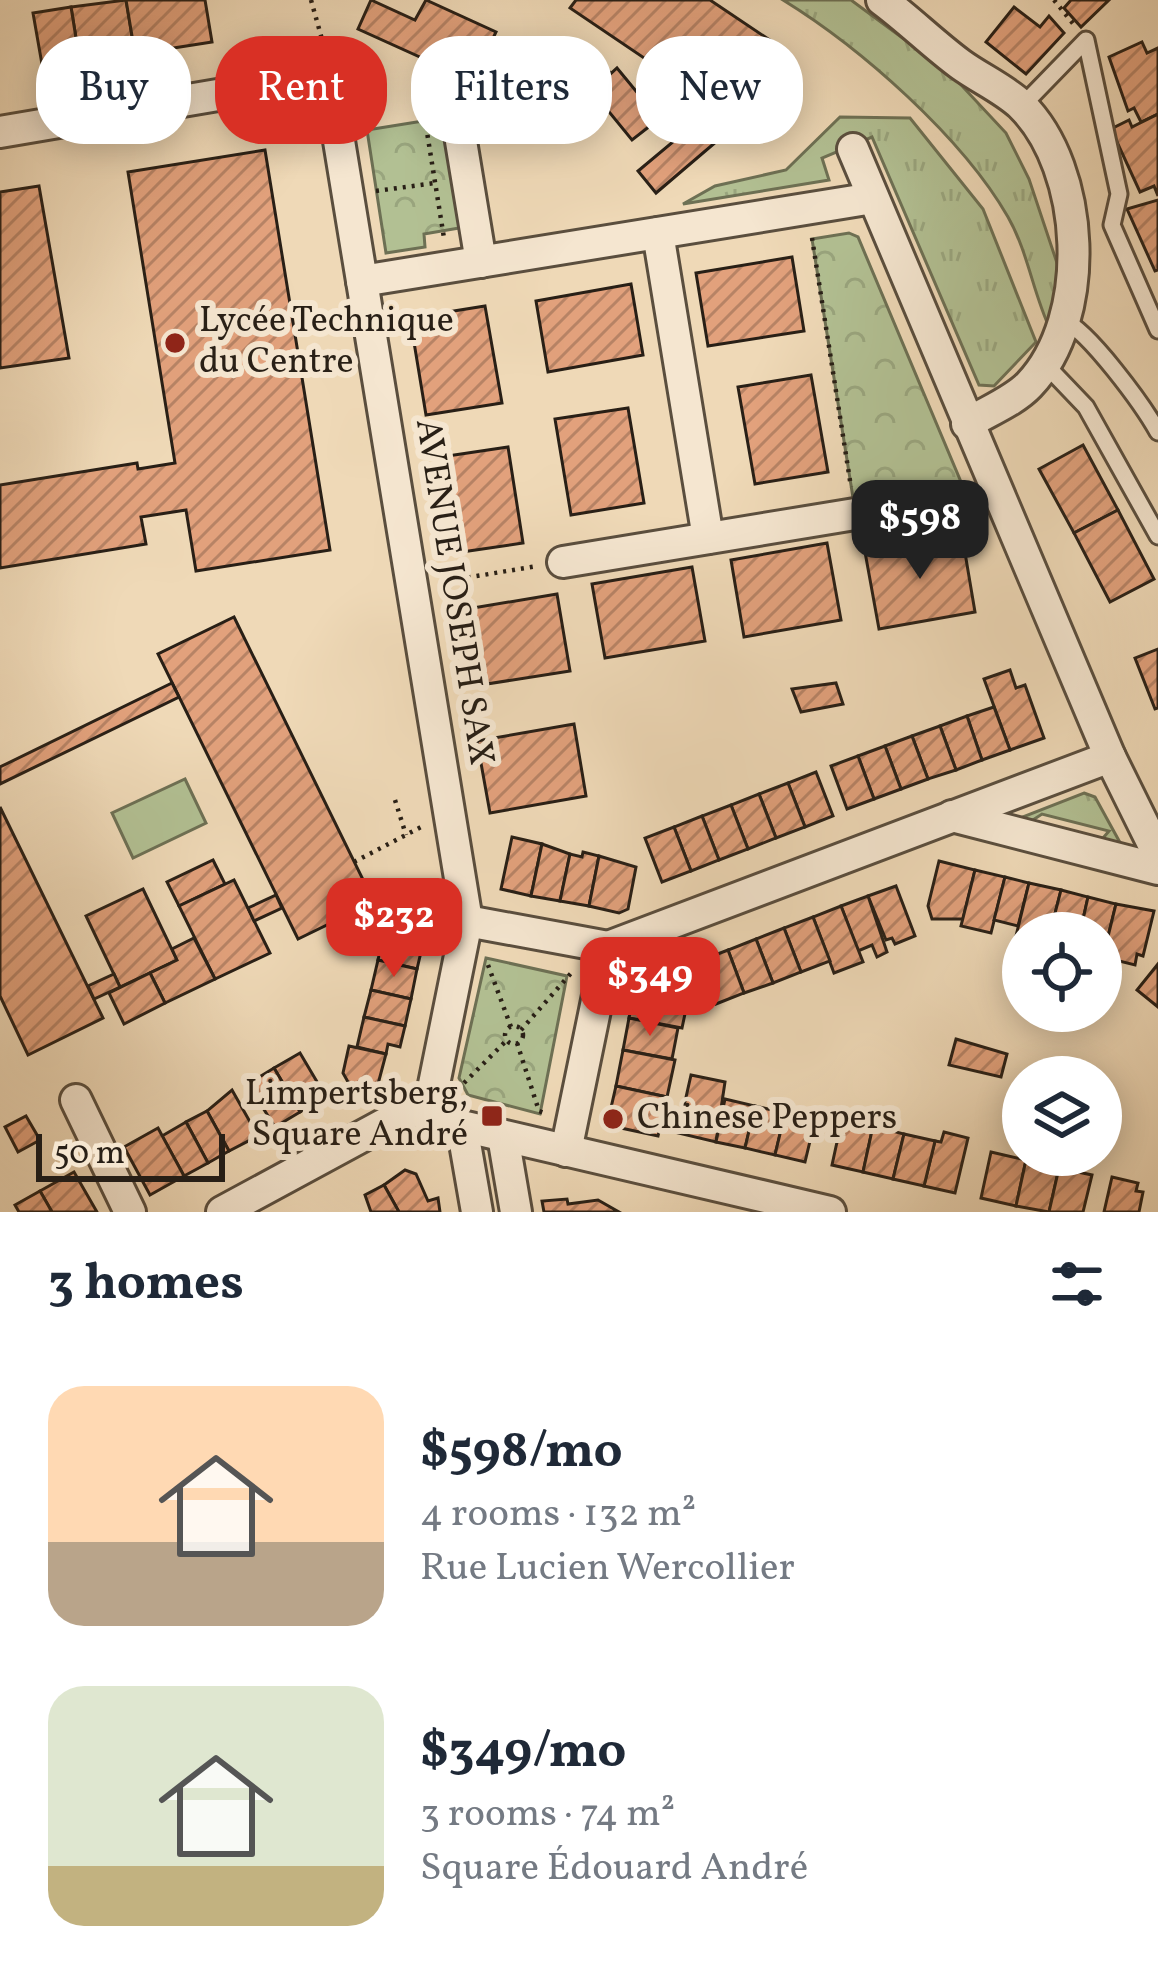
<!DOCTYPE html>
<html lang="en">
<head>
<meta charset="utf-8">
<style>
  :root { --surface:#fff; --page:#f6f6f7; --text:#1f2937; --muted:#747a83; --accent:#d93025 }
  body { margin:0; font-family:Vollkorn,serif; background:var(--page); color:var(--text); height:100vh; display:flex; flex-direction:column; font-size:45px; white-space:nowrap }
  * { box-sizing:border-box; margin:0 }
  p { font-size:39px; color:var(--muted) }
  .icon { flex:none; width:66px; height:66px; fill:none; stroke:currentColor; stroke-width:2; stroke-linecap:round; stroke-linejoin:round }
  .map { position:relative; height:1212px; overflow:hidden }
  .side { display:flex; flex-direction:column; background:var(--surface); flex:1 }
  .side>* { flex:none }
  .guide { position:absolute; left:36px; top:36px; width:1086px; height:108px; display:flex; gap:24px }
  .buttons { position:absolute; left:1002px; top:912px; display:grid; gap:24px }
  .buttons a { display:grid; place-items:center; width:120px; height:120px; border-radius:50%; background:var(--surface); box-shadow:0 6px 30px #0003; font-size:60px }
  .scale { position:absolute; left:36px; bottom:30px; width:189px; box-sizing:border-box; padding-left:12px; border:6px solid #281f16; border-top:0; font-size:33px; line-height:42px; white-space:nowrap; color:#281f16; -webkit-text-stroke:9px #f5e6d0; paint-order:stroke }
  .price { position:absolute; translate:-50% -102px; padding:0 27px; border-radius:24px; background:var(--accent); color:#fff; font-size:39px; line-height:78px; filter:drop-shadow(0 3px 6px #0008) }
  .price::after { content:''; position:absolute; left:50%; top:72px; width:36px; height:27px; margin-left:-18px; background:inherit; clip-path:polygon(0 0,100% 0,50% 100%) }
  .price.active { background:#222; color:#fff }
  ul { padding:0; list-style:none }
  li { display:flex; align-items:center; gap:36px; height:300px; padding:0 48px }
  li span { display:grid; place-items:center; flex:none; width:336px; height:240px; border-radius:36px; color:#555 }
  li>.icon { margin-inline-start:auto }
  span .icon { width:144px; height:144px; fill:#fffc; stroke-width:1 }
  li b { font-size:51px }
  h2 { display:flex; justify-content:space-between; align-items:center; height:144px; padding:0 48px; font-size:51px }
  .chip { padding:0 42px; border-radius:48px; background:var(--surface); box-shadow:0 6px 30px #0003; font-size:42px; line-height:108px }
  .chip.active { background:var(--accent); color:#fff }
  .map>svg:first-child { display:block }
  .grass { fill:url(#grass-tufts); stroke:#6d7054; stroke-width:3 }
  .park { fill:url(#park-crowns); stroke:#6d7054; stroke-width:3 }
  .pitch { fill:#b2c093; stroke:#6d7054; stroke-width:3 }
  .building { fill:url(#building-hatch); stroke:#281f16; stroke-width:3 }
  .lines { fill:none; stroke-linecap:round; stroke-linejoin:round }
  .service-casing { stroke:#5a4e3e; stroke-width:21 }
  .minor-casing { stroke:#5a4e3e; stroke-width:36 }
  .path { stroke:#281f16; stroke-width:4.5; stroke-dasharray:3 6; stroke-linecap:butt }
  .service { stroke:#f5e6d0; stroke-width:15 }
  .minor { stroke:#f5e6d0; stroke-width:30 }
  .poi-dot { fill:#8f2418; stroke:#f5e6d0; stroke-width:4.5 }
  .labels { text-anchor:middle; dominant-baseline:central; stroke-width:12; stroke-linejoin:round; paint-order:stroke }
  .poi-label { font-size:36px; fill:#281f16; stroke:#f5e6d0; text-anchor:start }
  .street-label { font-size:36px; fill:#281f16; stroke:#f5e6d0 }
</style>
</head>
<body>
<div class="map">
<svg width="1158" height="1212" viewBox="0 0 1158 1212">
  <defs>
    <pattern id="grass-tufts" width="24" height="20" patternUnits="userSpaceOnUse" patternTransform="scale(3)"><rect width="24" height="20" fill="#b2c093"/><path d="M3 7l-1-3M5 7V3M7 7l1-3M15 17l-1-3M17 17v-4M19 17l1-3" fill="none" stroke="#99a57e"/></pattern>
    <pattern id="park-crowns" width="20" height="18" patternUnits="userSpaceOnUse" patternTransform="scale(3)"><rect width="20" height="18" fill="#b2c093"/><path d="M2 6a3 3 0 1 1 6 0M12 15a3 3 0 1 1 6 0" fill="none" stroke="#99a57e"/></pattern>
    <pattern id="building-hatch" width="6" height="6" patternUnits="userSpaceOnUse" patternTransform="scale(3)"><rect width="6" height="6" fill="#e2a17c"/><path d="M-1 1l2-2M0 6l6-6M5 7l2-2" fill="none" stroke="#b78365"/></pattern>
  </defs>
  <rect width="100%" height="100%" fill="#efd9b7"/>
  <filter id="stains"><feTurbulence type="fractalNoise" baseFrequency=".00167" numOctaves="4"/><feColorMatrix values="0 0 0 0 .2 0 0 0 0 .09 0 0 0 0 .02 0 0 0 .5 -.17"/></filter>
  <radialGradient id="worn" r=".72"><stop offset=".6" stop-color="#630" stop-opacity="0"/><stop offset="1" stop-color="#630" stop-opacity=".3"/></radialGradient>
  <g class="grass">
    <path d="M783,0H851L950,73L1006,133L1029,179L1063,281L1050,329C1033,293 1028,252 1008,217C962,137 861,48 783,0Z"/>
    <polygon points="840,117 910,118 983,209 1036,342 994,386 979,385 872,137 822,158 829,180 683,204 715,186 786,170"/>
    <polygon points="1084,793 1095,797 1123,848 1097,845 1109,831 1042,814 1022,827 1015,820"/>
  </g>
  <g class="park">
    <polygon points="448,117 465,227 424,234 425,247 386,253 367,130"/>
    <polygon points="849,233 858,237 961,482 958,487 854,504 812,239"/>
    <polygon points="486,958 567,976 540,1114 468,1095 459,1078"/>
  </g>
  <polygon class="pitch" points="185,779 206,823 133,858 112,813"/>
  <g class="building">
    <polygon points="126,0 135,54 80,63 71,7"/>
    <polygon points="126,0 205,0 212,42 135,54"/>
    <polygon points="371,0 415,20 426,0 496,32 473,81 358,29"/>
    <polygon points="576,0 710,0 789,53 754,105 740,95 727,114 570,8"/>
    <polygon points="1071,0 1109,0 1081,27 1064,8"/>
    <polygon points="71,7 80,63 43,70 33,13"/>
    <polygon points="1014,7 1040,27 1049,16 1064,33 1026,74 986,42"/>
    <polygon points="1142,42 1147,53 1158,48 1158,114 1141,122 1134,108 1128,111 1109,57"/>
    <polygon points="580,48 611,73 594,89 565,66"/>
    <polygon points="492,65 509,72 499,92 483,85"/>
    <polygon points="617,68 659,119 632,140 592,91"/>
    <polygon points="1158,114 1158,196 1154,186 1140,192 1111,129 1129,120 1132,127"/>
    <polygon points="699,120 717,141 656,193 638,171"/>
    <polygon points="265,150 330,550 196,571 186,510 141,517 146,544 0,568 0,485 137,463 138,469 175,463 128,172"/>
    <polygon points="39,186 69,358 0,368 0,192"/>
    <polygon points="1158,200 1158,270 1155,271 1127,209"/>
    <polygon points="792,257 804,331 708,346 696,273"/>
    <polygon points="631,284 643,355 548,372 536,301"/>
    <polygon points="485,306 502,403 426,415 410,318"/>
    <polygon points="811,375 828,472 755,484 738,387"/>
    <polygon points="628,408 644,503 571,515 555,419"/>
    <polygon points="1083,445 1118,510 1074,533 1039,469"/>
    <polygon points="508,447 523,543 448,554 434,458"/>
    <polygon points="1118,510 1154,579 1110,602 1074,533"/>
    <polygon points="962,535 975,612 879,629 865,552"/>
    <polygon points="827,543 841,620 744,637 731,560"/>
    <polygon points="692,567 705,641 605,658 592,584"/>
    <polygon points="557,594 570,671 474,686 461,610"/>
    <polygon points="234,617 374,902 298,939 158,654"/>
    <polygon points="1158,649 1158,708 1155,709 1135,658"/>
    <polygon points="1010,670 1016,688 1025,685 1044,738 1010,750 984,679"/>
    <polygon points="172,683 179,697 0,784 0,767"/>
    <polygon points="836,683 843,704 801,712 792,689"/>
    <polygon points="994,707 1010,750 982,760 967,716"/>
    <polygon points="967,716 982,760 956,770 940,726"/>
    <polygon points="574,724 586,796 490,813 477,741"/>
    <polygon points="940,726 956,770 928,779 912,736"/>
    <polygon points="912,736 928,779 901,789 885,746"/>
    <polygon points="885,746 901,789 874,799 858,756"/>
    <polygon points="858,756 874,799 847,809 831,766"/>
    <polygon points="816,772 833,816 805,827 788,783"/>
    <polygon points="788,783 805,827 776,838 759,794"/>
    <polygon points="759,794 776,838 748,849 731,805"/>
    <polygon points="731,805 748,849 719,860 702,816"/>
    <polygon points="0,807 103,1018 28,1055 0,996"/>
    <polygon points="702,816 719,860 691,871 674,827"/>
    <polygon points="674,827 691,871 662,882 645,838"/>
    <polygon points="512,837 542,844 531,896 501,889"/>
    <polygon points="542,844 570,854 560,901 531,896"/>
    <polygon points="583,852 599,856 589,906 560,901 570,854 582,857"/>
    <polygon points="599,856 636,867 628,909 619,913 589,906"/>
    <polygon points="213,860 225,884 179,906 167,882"/>
    <polygon points="939,861 975,870 963,919 932,919 928,906"/>
    <polygon points="975,870 1005,877 991,933 961,926"/>
    <polygon points="1005,877 1029,883 1018,926 994,920"/>
    <polygon points="234,880 270,953 215,979 179,906"/>
    <polygon points="1029,883 1061,890 1050,933 1023,933 1023,938 1016,936"/>
    <polygon points="896,886 915,936 895,944 892,938 886,940 868,896"/>
    <polygon points="143,889 177,960 120,987 86,916"/>
    <polygon points="1061,890 1088,897 1080,933 1050,933"/>
    <polygon points="276,895 282,908 254,921 248,908"/>
    <polygon points="868,896 887,952 877,957 872,945 858,951 841,906"/>
    <polygon points="1088,897 1116,904 1103,957 1101,933 1080,933"/>
    <polygon points="1116,904 1154,911 1143,956 1137,954 1135,965 1103,957"/>
    <polygon points="841,906 863,962 834,973 813,917"/>
    <polygon points="813,917 830,961 801,972 784,928"/>
    <polygon points="784,928 801,972 773,983 756,939"/>
    <polygon points="385,930 424,939 417,969 378,960"/>
    <polygon points="194,938 215,979 165,1003 150,973 177,960 172,949"/>
    <polygon points="756,939 773,983 744,993 728,950"/>
    <polygon points="728,950 744,993 716,1004 699,961"/>
    <polygon points="378,960 417,969 411,999 371,990"/>
    <polygon points="1158,964 1158,1007 1137,990"/>
    <polygon points="150,973 165,1003 124,1024 109,993"/>
    <polygon points="114,974 120,987 94,999 88,986"/>
    <polygon points="647,975 690,990 682,1028 629,1018 637,979 646,981"/>
    <polygon points="371,990 411,999 405,1026 364,1017"/>
    <polygon points="364,1017 405,1026 400,1047 388,1044 386,1054 357,1047"/>
    <polygon points="629,1018 678,1028 672,1059 623,1050"/>
    <polygon points="956,1039 1007,1054 1001,1077 949,1065"/>
    <polygon points="349,1046 386,1054 377,1088 348,1082 343,1073"/>
    <polygon points="623,1050 675,1060 667,1097 616,1086"/>
    <polygon points="300,1053 326,1097 300,1112 274,1068"/>
    <polygon points="274,1068 300,1112 275,1127 248,1084"/>
    <polygon points="691,1075 725,1082 716,1142 678,1133"/>
    <polygon points="616,1086 667,1097 658,1136 607,1125"/>
    <polygon points="232,1090 258,1136 229,1151 207,1111"/>
    <polygon points="725,1099 755,1106 745,1148 716,1142"/>
    <polygon points="755,1106 785,1113 775,1155 745,1148"/>
    <polygon points="207,1111 229,1151 208,1163 186,1122"/>
    <polygon points="785,1113 815,1120 805,1162 775,1155"/>
    <polygon points="26,1116 40,1140 18,1152 5,1127"/>
    <polygon points="842,1119 873,1126 863,1172 832,1165"/>
    <polygon points="186,1122 208,1163 184,1176 162,1136"/>
    <polygon points="873,1126 904,1134 893,1179 863,1172"/>
    <polygon points="158,1128 184,1176 150,1195 124,1147"/>
    <polygon points="944,1132 968,1138 955,1193 924,1186 935,1141 941,1142"/>
    <polygon points="904,1134 935,1141 924,1186 893,1179"/>
    <polygon points="991,1152 1026,1160 1016,1206 981,1198"/>
    <polygon points="1026,1160 1059,1168 1049,1212 1016,1206"/>
    <polygon points="1059,1168 1092,1175 1083,1212 1049,1212"/>
    <polygon points="405,1170 416,1174 428,1201 438,1198 440,1212 399,1212 384,1185"/>
    <polygon points="74,1172 97,1212 52,1212 40,1191"/>
    <polygon points="1112,1177 1138,1183 1136,1191 1143,1192 1139,1212 1104,1212"/>
    <polygon points="384,1185 399,1212 371,1212 365,1195"/>
    <polygon points="40,1191 52,1212 19,1212 15,1205"/>
    <polygon points="567,1199 568,1204 598,1200 619,1212 544,1212 542,1201"/>
  </g>
  <g class="lines">
    <defs>
      <g id="service">
        <polyline points="1022,106 1086,40 1119,194 1112,225 1158,330"/>
        <path d="M1063,320C1089,331 1143,405 1158,432"/>
        <polyline points="1043,362 1086,407 1158,536"/>
      </g>
      <g id="minor">
        <path d="M882,0C909,20 933,44 960,64C979,78 1004,89 1021,105C1086,169 1093,318 1029,385C1014,401 986,412 967,424"/>
        <polyline points="459,129 481,262"/>
        <polyline points="0,132 283,84 330,86 467,921 429,1109"/>
        <polyline points="853,149 1110,757 1158,854"/>
        <polyline points="658,233 708,538"/>
        <polyline points="362,281 873,198"/>
        <polyline points="563,562 855,514"/>
        <polyline points="952,816 1158,869"/>
        <polyline points="467,921 608,947"/>
        <polyline points="608,947 1110,757"/>
        <polyline points="76,1100 130,1212"/>
        <polyline points="462,1126 477,1212"/>
        <polyline points="503,1136 516,1212"/>
        <polyline points="566,1151 608,947"/>
        <polyline points="222,1212 405,1113 429,1109 462,1126 830,1212"/>
      </g>
    </defs>
    <use href="#service" class="service-casing"/>
    <use href="#minor" class="minor-casing"/>
    <g class="path">
      <polyline points="311,0 325,50 322,58"/>
      <polyline points="1054,0 1075,26"/>
      <polyline points="426,126 444,238"/>
      <polyline points="376,191 435,183"/>
      <polyline points="812,238 851,487"/>
      <polyline points="882,509 971,494"/>
      <polyline points="441,582 537,566"/>
      <polyline points="395,800 406,835"/>
      <polyline points="354,862 423,826"/>
      <polyline points="488,965 511,1027"/>
      <circle cx="514" cy="1035" r="9"/>
      <polyline points="521,1030 572,972"/>
      <polyline points="517,1043 539,1111 544,1113"/>
      <polyline points="464,1083 507,1040"/>
    </g>
    <use href="#service" class="service"/>
    <use href="#minor" class="minor"/>
  </g>
  <g class="poi-dot">
    <circle cx="175" cy="343" r="12"/>
    <rect x="480" y="1104" width="24" height="24" rx="6"/>
    <circle cx="613" cy="1119" r="12"/>
  </g>
  <g class="labels">
    <g class="poi-label">
      <text x="199" y="322">Lycée Technique<tspan x="199" dy="41">du Centre</tspan></text>
      <text x="468" y="1095" text-anchor="end">Limpertsberg,<tspan x="468" dy="41">Square André</tspan></text>
      <text x="637" y="1119">Chinese Peppers</text>
    </g>
    <g class="street-label">
      <text transform="translate(453 592) rotate(81)">AVENUE JOSEPH SAX</text>
    </g>
  </g>
  <rect width="100%" height="100%" filter="url(#stains)"/>
  <rect width="100%" height="100%" fill="url(#worn)"/>
</svg>
<div class="buttons">
<a><svg class="icon" aria-label="locate" viewBox="0 0 24 24"><circle cx="12" cy="12" r="6"/><path d="M12 2v4M12 18v4M2 12h4M18 12h4"/></svg></a>
<a><svg class="icon" aria-label="layers" viewBox="0 0 24 24"><path d="M12 4l9 5-9 5-9-5zM3 14l9 5 9-5"/></svg></a>
</div>
<div class="scale">50 m</div>
<b class="price active" style="left:920px;top:582px">$598</b>
<b class="price" style="left:394px;top:980px">$232</b>
<b class="price" style="left:650px;top:1039px">$349</b>
<div class="guide">
<a class="chip">Buy</a>
<a class="chip active">Rent</a>
<a class="chip">Filters</a>
<a class="chip">New</a>
</div>
</div>
<section class="side">
<h2>3 homes<svg class="icon" aria-label="filters" viewBox="0 0 24 24"><path d="M4 7h16M4 17h16"/><circle cx="9" cy="7" r="2"/><circle cx="15" cy="17" r="2"/></svg></h2>
<ul>
<li><span style="background:linear-gradient(#ffd9b3 65%,#b9a48a 0)"><svg class="icon" aria-label="home" viewBox="0 0 24 24"><path d="M3 11l9-7 9 7M6 9v11h12V9"/></svg></span><div><b>$598/mo</b><p>4 rooms · 132 m²</p><p>Rue Lucien Wercollier</p></div></li>
<li><span style="background:linear-gradient(#dfe7d0 75%,#c2b280 0)"><svg class="icon" aria-label="home" viewBox="0 0 24 24"><path d="M3 11l9-7 9 7M6 9v11h12V9"/></svg></span><div><b>$349/mo</b><p>3 rooms · 74 m²</p><p>Square Édouard André</p></div></li>
</ul>
</section>
</body>
</html>
